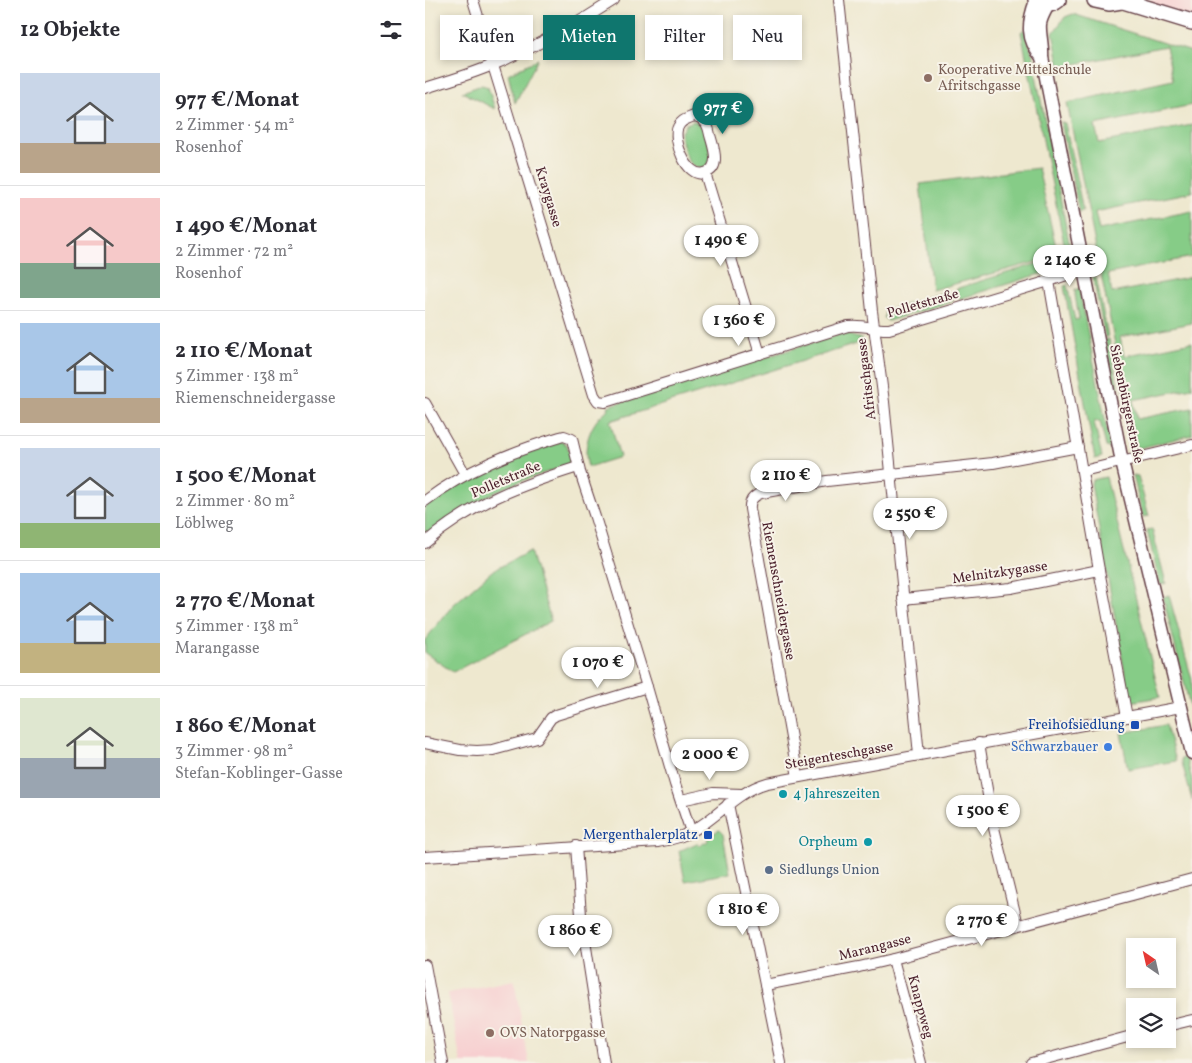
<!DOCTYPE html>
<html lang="de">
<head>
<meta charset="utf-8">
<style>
  :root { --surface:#fff; --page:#f7f7f7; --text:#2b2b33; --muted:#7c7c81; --line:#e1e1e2; --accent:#0f766e }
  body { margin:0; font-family:Vollkorn,serif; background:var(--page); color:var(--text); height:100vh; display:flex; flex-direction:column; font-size:19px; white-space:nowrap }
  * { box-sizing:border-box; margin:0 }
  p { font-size:16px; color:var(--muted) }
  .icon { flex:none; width:28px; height:28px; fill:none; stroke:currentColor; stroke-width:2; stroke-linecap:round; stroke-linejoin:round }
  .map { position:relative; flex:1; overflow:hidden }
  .details { display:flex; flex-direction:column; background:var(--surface); width:425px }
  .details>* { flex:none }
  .top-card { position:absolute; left:15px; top:15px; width:475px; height:45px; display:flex; gap:10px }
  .needle { width:32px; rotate:326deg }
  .buttons { position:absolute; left:701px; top:938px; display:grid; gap:10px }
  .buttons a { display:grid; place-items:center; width:50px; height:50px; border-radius:0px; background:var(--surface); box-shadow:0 2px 8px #0003; font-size:25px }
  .price { position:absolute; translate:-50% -42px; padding:0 11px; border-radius:18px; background:#fff; color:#222; font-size:16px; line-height:32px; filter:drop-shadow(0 1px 2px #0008) }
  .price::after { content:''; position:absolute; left:50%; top:30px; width:15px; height:11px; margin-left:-8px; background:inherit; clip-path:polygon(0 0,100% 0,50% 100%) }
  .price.on { background:var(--accent); color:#fff }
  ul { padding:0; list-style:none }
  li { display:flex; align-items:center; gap:15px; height:125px; padding:0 20px }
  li+li { border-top:1px solid var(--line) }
  li span { display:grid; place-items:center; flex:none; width:140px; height:100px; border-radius:0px; color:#555 }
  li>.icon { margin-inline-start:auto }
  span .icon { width:60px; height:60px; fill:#fffc; stroke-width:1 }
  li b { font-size:21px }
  h2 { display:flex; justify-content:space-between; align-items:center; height:60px; padding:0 20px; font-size:21px }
  .pill { padding:0 18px; border-radius:0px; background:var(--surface); box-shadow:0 2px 8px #0003; font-size:18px; line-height:45px }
  .pill.on { background:var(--accent); color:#fff }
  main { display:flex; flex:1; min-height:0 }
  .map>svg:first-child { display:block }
  .built { fill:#f7cfd0 }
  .green { fill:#86cc87; stroke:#687659 }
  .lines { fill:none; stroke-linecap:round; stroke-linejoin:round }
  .minor-casing { stroke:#633d44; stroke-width:12 }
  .tertiary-casing { stroke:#633d44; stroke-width:15 }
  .secondary-casing { stroke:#633d44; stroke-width:18 }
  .minor { stroke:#fff; stroke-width:10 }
  .tertiary { stroke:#fff; stroke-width:12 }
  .secondary { stroke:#fff; stroke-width:15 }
  .education-dot { fill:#8d6e63; stroke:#f7f3e8; stroke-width:2 }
  .transit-dot { fill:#1a4fb4; stroke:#f7f3e8; stroke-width:2 }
  .shop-dot { fill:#3f7fe0; stroke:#f7f3e8; stroke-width:2 }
  .culture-dot { fill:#0f9aa8; stroke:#f7f3e8; stroke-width:2 }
  .service-dot { fill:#5c6f8a; stroke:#f7f3e8; stroke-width:2 }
  .labels { text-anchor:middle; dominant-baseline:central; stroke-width:4; stroke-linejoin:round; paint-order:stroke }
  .education-label { font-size:14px; fill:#785e54; stroke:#f7f3e8; text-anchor:start }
  .street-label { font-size:14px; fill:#4a1f2b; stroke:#f7f3e8 }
  .transit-label { font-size:14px; fill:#164399; stroke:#f7f3e8; text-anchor:end }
  .shop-label { font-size:14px; fill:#366cbe; stroke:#f7f3e8; text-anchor:end }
  .culture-label { font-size:14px; fill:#0d838f; stroke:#f7f3e8; text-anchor:start }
  .service-label { font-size:14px; fill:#4e5e75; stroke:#f7f3e8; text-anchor:start }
</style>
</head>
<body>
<main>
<section class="details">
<h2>12 Objekte<svg class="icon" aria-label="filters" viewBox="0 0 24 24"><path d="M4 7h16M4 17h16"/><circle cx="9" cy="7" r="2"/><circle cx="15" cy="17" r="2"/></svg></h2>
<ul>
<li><span style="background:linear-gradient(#c9d6e8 70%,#b9a48a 0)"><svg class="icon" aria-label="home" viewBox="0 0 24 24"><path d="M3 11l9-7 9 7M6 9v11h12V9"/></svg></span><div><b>977 €/Monat</b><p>2 Zimmer · 54 m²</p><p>Rosenhof</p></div></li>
<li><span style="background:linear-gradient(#f6c9c9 65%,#7fa58c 0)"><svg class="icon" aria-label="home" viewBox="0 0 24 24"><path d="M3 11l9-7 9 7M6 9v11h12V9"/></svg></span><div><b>1 490 €/Monat</b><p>2 Zimmer · 72 m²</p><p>Rosenhof</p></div></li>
<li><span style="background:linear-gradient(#a9c7e8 75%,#b9a48a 0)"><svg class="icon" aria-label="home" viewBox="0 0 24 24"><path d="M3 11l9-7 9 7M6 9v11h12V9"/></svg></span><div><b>2 110 €/Monat</b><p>5 Zimmer · 138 m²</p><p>Riemenschneidergasse</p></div></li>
<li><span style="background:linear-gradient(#c9d6e8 75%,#8fb573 0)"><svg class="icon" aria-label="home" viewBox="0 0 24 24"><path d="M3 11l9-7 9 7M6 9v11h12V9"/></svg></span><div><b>1 500 €/Monat</b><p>2 Zimmer · 80 m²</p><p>Löblweg</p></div></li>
<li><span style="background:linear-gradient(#a9c7e8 70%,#c2b280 0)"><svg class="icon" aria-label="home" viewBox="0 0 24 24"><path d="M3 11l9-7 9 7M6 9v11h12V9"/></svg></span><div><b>2 770 €/Monat</b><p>5 Zimmer · 138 m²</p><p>Marangasse</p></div></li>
<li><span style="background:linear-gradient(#dfe7d0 60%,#9aa5b1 0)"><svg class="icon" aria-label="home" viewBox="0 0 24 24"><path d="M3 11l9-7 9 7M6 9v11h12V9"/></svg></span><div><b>1 860 €/Monat</b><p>3 Zimmer · 98 m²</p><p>Stefan-Koblinger-Gasse</p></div></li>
</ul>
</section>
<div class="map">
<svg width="767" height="1063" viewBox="0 0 767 1063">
  <rect width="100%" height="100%" fill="#f7f3e8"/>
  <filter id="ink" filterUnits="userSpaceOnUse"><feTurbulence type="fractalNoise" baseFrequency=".02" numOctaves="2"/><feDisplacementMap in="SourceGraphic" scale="10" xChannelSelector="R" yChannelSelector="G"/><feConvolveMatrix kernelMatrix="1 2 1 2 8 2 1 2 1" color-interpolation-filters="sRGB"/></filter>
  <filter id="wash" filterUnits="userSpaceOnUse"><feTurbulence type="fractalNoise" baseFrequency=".0096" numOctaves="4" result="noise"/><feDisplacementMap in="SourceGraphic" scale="20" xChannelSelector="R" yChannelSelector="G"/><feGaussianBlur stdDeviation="1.12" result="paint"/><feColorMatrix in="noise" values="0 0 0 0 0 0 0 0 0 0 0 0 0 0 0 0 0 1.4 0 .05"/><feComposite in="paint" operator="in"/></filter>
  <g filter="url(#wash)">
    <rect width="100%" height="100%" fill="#eee8cf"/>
    <g class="built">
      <polygon points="714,0 767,0 767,18"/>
      <polygon points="89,980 104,1063 36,1063 23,993"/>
    </g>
    <g class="green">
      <polygon points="648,14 767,52 767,105 670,125 674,143 767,125 767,192 670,212 674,230 767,211 767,257 683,274 687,293 767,277 767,323 695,337 699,356 767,342 767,388 708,400 712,419 767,408 767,435 715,448 710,445 642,103 748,80 741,46 635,67 628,33 640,17"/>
      <polygon points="599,29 612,67 610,70 647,257 646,257 641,253 596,32"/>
      <polygon points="113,59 90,103 83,74"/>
      <polygon points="57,85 63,87 70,109 37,92"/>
      <path d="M269,121L277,126C282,139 293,159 278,168C261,169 259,147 255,134L261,124Z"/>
      <polygon points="636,122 640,123 658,211 654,212"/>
      <polygon points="613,168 633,256 507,290 495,184"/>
      <polygon points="624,260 627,261 628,270 534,299 531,290 533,288"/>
      <polygon points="668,277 671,277 683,337 680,337"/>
      <polygon points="642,285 650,320 654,319 650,295 650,290 654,288 686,449 681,447 675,421 669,422 677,457 670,459 639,286"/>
      <polygon points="522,291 526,293 528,301 463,321 459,318 460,311"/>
      <path d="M422,332L423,335L437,339L438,342L185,421L195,457L163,467C157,447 165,421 184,409L183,406Z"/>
      <polygon points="684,339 696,400 692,400 680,340"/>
      <path d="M136,441L142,445L147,461L145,464C125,472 105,477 86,485C54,498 28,518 0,538V505L23,489L86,457Z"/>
      <polygon points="708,475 713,476 724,516 718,517"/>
      <polygon points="681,477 735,697 705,702 666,484 667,480"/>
      <polygon points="727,529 741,583 735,585 722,530"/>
      <polygon points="105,551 126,621 28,672 0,653 0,640 28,605 67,571"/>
      <polygon points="744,595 767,680 767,715 738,597"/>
      <polygon points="741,725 751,761 703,769 696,733"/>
      <polygon points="761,757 767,780 767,800 756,759"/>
      <polygon points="294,830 298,834 305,873 260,881 254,851 272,843 274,846 283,841 282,837"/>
    </g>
  </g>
  <g filter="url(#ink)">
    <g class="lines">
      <defs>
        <g id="minor">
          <path d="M48,0L169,395L173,401L180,402L423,326C439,324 450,330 464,329L624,281L659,269"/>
          <polyline points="414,0 447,311 459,402 494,755"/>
          <path d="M0,88C23,81 47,74 70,64C112,46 151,25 189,0"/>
          <path d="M269,116C273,117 276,117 279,121C283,124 284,130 285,135C288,146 297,168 280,173C261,179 247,138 253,127C256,120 262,119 269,116Z"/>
          <polyline points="280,173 335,354"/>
          <polyline points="624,281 674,570 702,717"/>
          <polyline points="0,403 40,474"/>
          <polyline points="658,471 767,445"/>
          <path d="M0,501C41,470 86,452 135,437L139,436L147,439L155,472L170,517L222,687L250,784L266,832"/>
          <path d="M0,543C46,503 96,485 153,467"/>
          <polyline points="478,599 586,588 674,570"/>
          <polyline points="0,743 35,750 52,751 68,750 112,738 126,718 131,715 222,687"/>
          <polyline points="554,743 568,824 593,925"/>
          <path d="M373,777L325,509C324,500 329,496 336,493L402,481L568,463L653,447"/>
          <polyline points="256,800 288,793 317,794"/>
          <polyline points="303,804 356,1063"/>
          <polyline points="151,846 156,915 179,1063"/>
          <path d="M0,857L233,842C241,840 251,839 259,835C290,822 309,792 342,783L756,707"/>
          <polyline points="468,959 496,1063"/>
          <polyline points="0,965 18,1063"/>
          <polyline points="340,985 434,967 468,959 767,879"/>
          <polyline points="742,1026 767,1020"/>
          <polyline points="606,1063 710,1035"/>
        </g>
        <g id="tertiary">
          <path d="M611,1C603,22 601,39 617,57"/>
          <path d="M623,5C620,11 616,17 615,24C614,33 618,46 617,57L697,462L767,753"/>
        </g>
        <g id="secondary">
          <path d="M611,0C618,5 626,6 633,0"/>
          <polyline points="670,0 684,3 696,1"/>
          <polyline points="695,0 767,22"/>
        </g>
      </defs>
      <use href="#minor" class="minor-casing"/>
      <use href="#tertiary" class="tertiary-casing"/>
      <use href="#secondary" class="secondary-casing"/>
      <use href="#minor" class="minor"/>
      <use href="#tertiary" class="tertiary"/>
      <use href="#secondary" class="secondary"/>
    </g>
  </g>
  <g class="education-dot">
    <circle cx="503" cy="78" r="5"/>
    <circle cx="65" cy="1033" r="5"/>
  </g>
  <g class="transit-dot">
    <rect x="705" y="720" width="10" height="10" rx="2.5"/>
    <rect x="278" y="830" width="10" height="10" rx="2.5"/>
  </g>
  <circle class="shop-dot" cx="683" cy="747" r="5"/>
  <g class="culture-dot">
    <circle cx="358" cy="794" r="5"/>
    <circle cx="443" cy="842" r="5"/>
  </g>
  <circle class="service-dot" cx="344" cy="870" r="5"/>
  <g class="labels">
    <g class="education-label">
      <text x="513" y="70">Kooperative Mittelschule<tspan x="513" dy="16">Afritschgasse</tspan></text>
      <text x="75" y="1033">OVS Natorpgasse</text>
    </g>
    <g class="street-label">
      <text transform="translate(123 197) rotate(73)">Kraygasse</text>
      <text transform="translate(498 304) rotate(-16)">Polletstraße</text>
      <text transform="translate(442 379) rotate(-97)">Afritschgasse</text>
      <text transform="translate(701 404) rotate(78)">Siebenbürgerstraße</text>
      <text transform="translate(81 480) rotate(-23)">Polletstraße</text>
      <text transform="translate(575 573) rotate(-8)">Melnitzkygasse</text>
      <text transform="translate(353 591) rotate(80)">Riemenschneidergasse</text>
      <text transform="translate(414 756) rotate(-10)">Steigenteschgasse</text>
      <text transform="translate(450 948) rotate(-14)">Marangasse</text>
      <text transform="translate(495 1007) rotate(75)">Knappweg</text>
    </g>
    <g class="transit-label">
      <text x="700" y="725">Freihofsiedlung</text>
      <text x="273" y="835">Mergenthalerplatz</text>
    </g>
    <g class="shop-label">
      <text x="673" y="747">Schwarzbauer</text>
    </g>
    <g class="culture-label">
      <text x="368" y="794">4 Jahreszeiten</text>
      <text x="433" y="842" text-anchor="end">Orpheum</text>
    </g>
    <g class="service-label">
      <text x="354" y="870">Siedlungs Union</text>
    </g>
  </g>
</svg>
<div class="buttons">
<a><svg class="needle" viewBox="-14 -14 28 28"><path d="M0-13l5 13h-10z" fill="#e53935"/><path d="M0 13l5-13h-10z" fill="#7c7c81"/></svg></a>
<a><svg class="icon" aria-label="layers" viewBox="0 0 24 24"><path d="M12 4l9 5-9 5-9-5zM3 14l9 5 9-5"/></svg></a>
</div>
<b class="price on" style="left:298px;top:135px">977 €</b>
<b class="price" style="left:296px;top:267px">1 490 €</b>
<b class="price" style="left:645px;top:287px">2 140 €</b>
<b class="price" style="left:314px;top:347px">1 360 €</b>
<b class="price" style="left:361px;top:502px">2 110 €</b>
<b class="price" style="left:485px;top:540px">2 550 €</b>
<b class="price" style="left:173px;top:689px">1 070 €</b>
<b class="price" style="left:285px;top:781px">2 000 €</b>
<b class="price" style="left:558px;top:837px">1 500 €</b>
<b class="price" style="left:318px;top:936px">1 810 €</b>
<b class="price" style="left:557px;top:947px">2 770 €</b>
<b class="price" style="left:150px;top:957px">1 860 €</b>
<div class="top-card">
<a class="pill">Kaufen</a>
<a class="pill on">Mieten</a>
<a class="pill">Filter</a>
<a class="pill">Neu</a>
</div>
</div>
</main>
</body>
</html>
